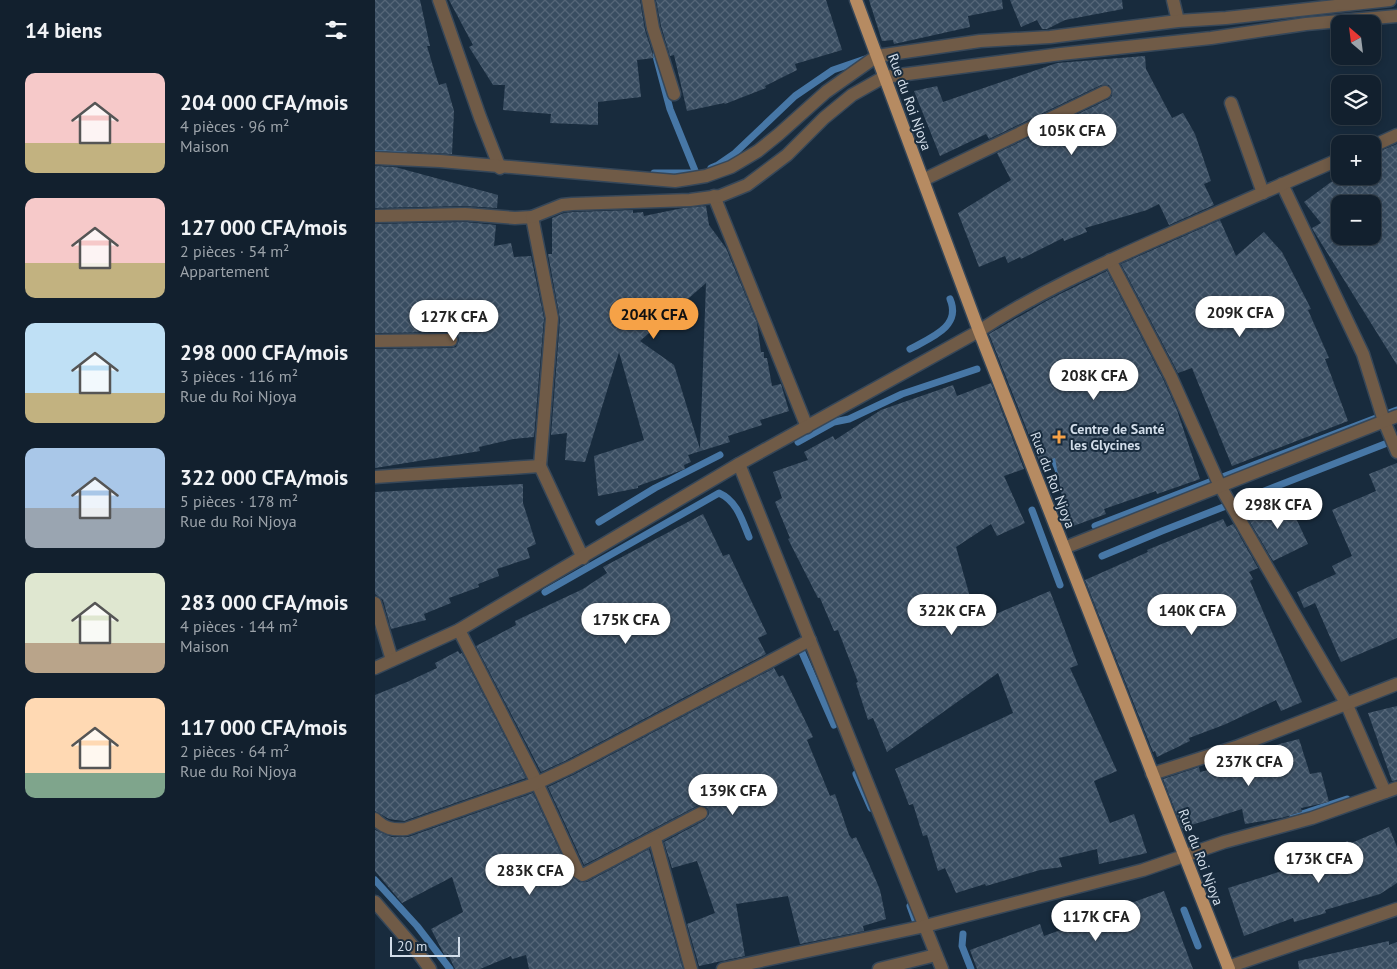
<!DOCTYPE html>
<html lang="fr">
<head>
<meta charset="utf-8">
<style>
  :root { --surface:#12202e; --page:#1f2d3a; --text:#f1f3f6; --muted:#9ca3aa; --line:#313e4a; --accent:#f6a247 }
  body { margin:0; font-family:"PT Sans",sans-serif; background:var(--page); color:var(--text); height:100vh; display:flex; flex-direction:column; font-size:19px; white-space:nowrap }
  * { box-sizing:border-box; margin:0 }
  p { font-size:16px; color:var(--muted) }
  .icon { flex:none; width:28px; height:28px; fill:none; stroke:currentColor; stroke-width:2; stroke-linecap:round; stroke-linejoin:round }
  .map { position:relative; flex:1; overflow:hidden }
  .drawer { display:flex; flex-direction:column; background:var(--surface); width:375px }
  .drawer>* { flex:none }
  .needle { width:32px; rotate:332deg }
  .tools { position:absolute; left:956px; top:15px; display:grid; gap:10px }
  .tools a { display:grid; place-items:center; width:50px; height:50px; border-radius:10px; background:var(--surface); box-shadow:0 2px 8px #0003,0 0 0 1px var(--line); font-size:25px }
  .scale { position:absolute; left:15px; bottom:12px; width:70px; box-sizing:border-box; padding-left:5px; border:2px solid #d2dde9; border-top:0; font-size:14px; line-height:18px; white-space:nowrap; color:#d2dde9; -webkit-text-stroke:4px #182b3d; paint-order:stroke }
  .price { position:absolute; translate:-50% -42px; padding:0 11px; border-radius:18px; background:#fff; color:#222; font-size:16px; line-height:32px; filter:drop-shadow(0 1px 2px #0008) }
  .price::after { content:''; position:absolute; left:50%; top:30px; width:15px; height:11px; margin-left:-8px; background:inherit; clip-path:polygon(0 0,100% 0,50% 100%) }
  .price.on { background:var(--accent); color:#111 }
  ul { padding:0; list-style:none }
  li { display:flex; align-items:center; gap:15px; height:125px; padding:0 25px }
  li span { display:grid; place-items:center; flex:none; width:140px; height:100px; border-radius:10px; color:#555 }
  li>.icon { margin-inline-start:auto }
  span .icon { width:60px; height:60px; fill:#fffc; stroke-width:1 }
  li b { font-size:21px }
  h2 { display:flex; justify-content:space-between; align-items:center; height:60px; padding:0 25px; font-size:21px }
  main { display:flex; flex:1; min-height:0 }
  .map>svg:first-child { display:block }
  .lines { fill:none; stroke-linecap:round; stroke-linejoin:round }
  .stream { stroke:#4777a6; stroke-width:7 }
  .building { fill:url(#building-cross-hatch); fill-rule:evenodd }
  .minor-casing { stroke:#364759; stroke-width:15 }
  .major-casing { stroke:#364759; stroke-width:15 }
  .minor { stroke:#705b47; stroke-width:12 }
  .major { stroke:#b68b62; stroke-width:12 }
  .poi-dot { fill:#f6a247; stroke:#182b3d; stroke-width:2 }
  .labels { text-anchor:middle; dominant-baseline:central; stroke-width:4; stroke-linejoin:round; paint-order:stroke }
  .street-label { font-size:14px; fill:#d2dde9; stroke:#182b3d }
  .poi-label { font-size:14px; font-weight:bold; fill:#d2dde9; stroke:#182b3d; text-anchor:start }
</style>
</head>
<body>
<main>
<section class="drawer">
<h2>14 biens<svg class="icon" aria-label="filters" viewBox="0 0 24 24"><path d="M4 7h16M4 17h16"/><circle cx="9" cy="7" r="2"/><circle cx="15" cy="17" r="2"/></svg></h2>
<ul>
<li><span style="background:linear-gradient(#f6c9c9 70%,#c2b280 0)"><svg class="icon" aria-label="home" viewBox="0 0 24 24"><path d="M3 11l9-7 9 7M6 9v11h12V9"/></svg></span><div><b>204 000 CFA/mois</b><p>4 pièces · 96 m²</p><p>Maison</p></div></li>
<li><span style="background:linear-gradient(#f6c9c9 65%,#c2b280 0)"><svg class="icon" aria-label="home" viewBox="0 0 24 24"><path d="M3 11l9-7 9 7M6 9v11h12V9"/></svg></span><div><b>127 000 CFA/mois</b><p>2 pièces · 54 m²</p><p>Appartement</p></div></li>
<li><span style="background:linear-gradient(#bfe0f5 70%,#c2b280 0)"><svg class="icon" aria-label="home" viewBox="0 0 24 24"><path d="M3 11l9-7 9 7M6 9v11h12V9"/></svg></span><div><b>298 000 CFA/mois</b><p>3 pièces · 116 m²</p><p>Rue du Roi Njoya</p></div></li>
<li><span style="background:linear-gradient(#a9c7e8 60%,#9aa5b1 0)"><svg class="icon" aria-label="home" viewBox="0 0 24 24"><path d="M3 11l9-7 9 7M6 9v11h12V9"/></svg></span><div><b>322 000 CFA/mois</b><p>5 pièces · 178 m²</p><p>Rue du Roi Njoya</p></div></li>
<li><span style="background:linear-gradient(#dfe7d0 70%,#b9a48a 0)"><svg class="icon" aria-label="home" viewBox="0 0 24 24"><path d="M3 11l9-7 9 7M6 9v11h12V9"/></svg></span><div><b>283 000 CFA/mois</b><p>4 pièces · 144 m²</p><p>Maison</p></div></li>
<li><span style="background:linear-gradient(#ffd9b3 75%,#7fa58c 0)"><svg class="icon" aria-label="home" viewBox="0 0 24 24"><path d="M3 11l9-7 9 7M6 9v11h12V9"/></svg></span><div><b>117 000 CFA/mois</b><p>2 pièces · 64 m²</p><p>Rue du Roi Njoya</p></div></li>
</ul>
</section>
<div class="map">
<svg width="1022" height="969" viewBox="0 0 1022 969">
  <defs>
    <pattern id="building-cross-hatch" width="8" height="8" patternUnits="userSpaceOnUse" patternTransform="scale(1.25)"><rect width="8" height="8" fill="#394d61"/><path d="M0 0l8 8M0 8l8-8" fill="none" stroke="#556678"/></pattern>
  </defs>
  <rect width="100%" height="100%" fill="#182b3d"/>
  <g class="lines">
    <g class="stream">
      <polyline points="281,56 295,109 321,173"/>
      <polyline points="0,150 29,154"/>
      <polyline points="336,168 343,165 359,154 420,96 458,70 490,59"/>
      <polyline points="279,173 316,173"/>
      <path d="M535,349C555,338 587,327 575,299"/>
      <polyline points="423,442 459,422 474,419 527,394 602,369"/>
      <polyline points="678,456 685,475"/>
      <polyline points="657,510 685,585"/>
      <polyline points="224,522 280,488 345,455"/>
      <polyline points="720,526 1022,410"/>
      <polyline points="727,556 787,531 1020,440"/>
      <path d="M170,592L344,493C362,501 367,520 374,537"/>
      <polyline points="426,650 459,725"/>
      <polyline points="481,774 496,808"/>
      <polyline points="918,817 972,799"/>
      <polyline points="0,880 42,926 75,969"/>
      <polyline points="535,906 543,928"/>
      <polyline points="809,910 823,946"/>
      <polyline points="588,934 587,946 596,969"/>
    </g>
  </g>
  <g class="building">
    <polygon points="0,0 45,0 55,46 52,46 60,73 64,85 71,83 79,111 77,154 0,150"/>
    <polygon points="74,0 265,0 270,30 279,58 262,60 266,97 223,102 223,125 175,123 176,114 128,110 130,85 118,85 94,47 98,45"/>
    <polygon points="281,0 451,0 467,50 420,64 422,70 390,86 391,88 350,104 349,103 312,111 299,55 295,56 286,26"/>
    <polygon points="494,0 627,0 628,9 593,16 595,27 519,44 518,40 507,41"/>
    <polygon points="635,0 747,0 748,9 690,20 672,29 667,29 662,20 646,27"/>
    <polygon points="770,56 771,69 797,118 808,113 820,134 836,181 829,184 839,205 794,225 784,204 772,210 710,228 712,232 689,241 688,238 646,259 645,257 633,263 630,256 604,267 583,213 636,180 622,153 734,99 737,96 737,89 734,85 726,85 614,139 611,134 565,156 539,91 562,86 568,102 682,63"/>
    <path d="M1022,144V365L938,230L937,228L946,223L929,202L956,182L968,176H998V154ZM965,204H998V236H965Z"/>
    <polygon points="0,166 20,167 123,195 122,208 90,206 0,208"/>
    <path d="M331,206L334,225L351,248L382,323L386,352H389V358H392L397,386L406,384L414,411L385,420L387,425L353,436L355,442L313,455L316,462L309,465L310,469L263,486V488L223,496L219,456L269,440L244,352L210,462L190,460L192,433L176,435L185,319L173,254H177V218L189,213L198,212L258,210V213L268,212L269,216L308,208ZM331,283L325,449L299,365L265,341Z"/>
    <polygon points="845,220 861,256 889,232 907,252 936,309 933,310 954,358 950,359 973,421 857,466 817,368 803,373 746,264"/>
    <polygon points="90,222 121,225 119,246 136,243 139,257 156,256 169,318 159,437 138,439 104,447 105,451 0,468 0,349 76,348 81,347 84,340 83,335 76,332 0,333 0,224"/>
    <polygon points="732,271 789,381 802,410 825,479 782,494 781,491 729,509 731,514 690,529 683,510 689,508 680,458 665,463 614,334 675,299"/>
    <polygon points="616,383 649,469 629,476 650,523 622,536 616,524 581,547 602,622 675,591 703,665 695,668 742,771 719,781 735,823 759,814 772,853 724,864 722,849 684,858 687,867 665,870 611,886 610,884 581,893 570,868 563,871 552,835 548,836 538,804 534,805 520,769 638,713 623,673 512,752 498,718 493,720 481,683 483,682 463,630 459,631 445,598 443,598 413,539 415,538 400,502 407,498 398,472 433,460 429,452 458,436 460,440 506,410 578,385 582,396"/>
    <polygon points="1022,463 1022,638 966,662 940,603 929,608 922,592 961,574 957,566 977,556 957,510 1001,491 994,474"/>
    <polygon points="148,484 148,503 161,544 152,548 155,558 122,569 124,576 103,584 104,587 74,598 76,603 49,614 51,620 16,629 8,600 0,594 0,492"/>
    <polygon points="912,499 933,544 898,561 872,517"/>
    <polygon points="328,514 348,556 354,554 392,634 383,638 391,654 192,760 166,772 101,646 141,625 140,621 208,589 232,573 228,567 245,558"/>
    <polygon points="848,519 852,527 858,524 883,568 874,572 878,579 875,581 927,702 906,711 901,700 851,724 814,738 815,741 782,757 780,751 778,752 710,580 773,552 772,550"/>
    <polygon points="83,651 85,654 87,653 151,778 29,821 14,819 0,811 0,695 32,682 62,668 60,663"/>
    <polygon points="399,668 404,677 408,675 438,737 432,740 455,796 460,794 474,835 477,839 481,837 494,864 505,890 511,919 488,926 489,931 425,944 413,896 361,904 370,956 324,966 312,924 340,913 322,861 297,868 289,842 330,820 334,814 333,809 327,805 322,806 209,865 173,787 200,774"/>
    <polygon points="1022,706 1022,780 1017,781 993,713"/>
    <polygon points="924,739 935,774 946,772 954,802 926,808 927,812 906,818 870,824 867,809 807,828 788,779 824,767 825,772 865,762 864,755 869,753"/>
    <polygon points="158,793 196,875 204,882 212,882 274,849 308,969 154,969 151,955 137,959 136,956 105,969 80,969 73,954 70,956 56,929 88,912 77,877 27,903 0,871 0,830 17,837 33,837"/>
    <polygon points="1014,827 1022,847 1022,883 1005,894 950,910 951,913 919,922 918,918 869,936 853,888 952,857 949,850 973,841 974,844"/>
    <polygon points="789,891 818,969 602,969 595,950 665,924 669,936 711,921 707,910 726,904 729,913"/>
    <polygon points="1014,941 1014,945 1022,942 1022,969 924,969 923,961"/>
  </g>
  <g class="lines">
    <defs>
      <g id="minor">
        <polyline points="64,0 105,117 125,168"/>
        <polyline points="273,0 278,28 299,94"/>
        <polyline points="798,0 803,21"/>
        <polyline points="856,103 888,193"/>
        <polyline points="998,146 1022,135"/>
        <polyline points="0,158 65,161 276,179 300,181 313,179 331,176 356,167 383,151 404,134 451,92 502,56 605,41 675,37 803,21 851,18 1015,0"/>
        <polyline points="548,180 730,92"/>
        <polyline points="907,184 988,354 1009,421 1022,452"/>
        <polyline points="339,196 432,427"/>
        <polyline points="0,216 90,214 140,218 157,217 177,318 165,466 208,558"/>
        <polyline points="157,217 187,205 197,204 315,200 345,196 372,185 412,155 449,118 477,95 509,77 686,54 836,38 931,24 1022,16"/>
        <polyline points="735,260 796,377 845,486 971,703 1010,792"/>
        <polyline points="0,341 76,340"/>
        <polyline points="364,464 567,969"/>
        <polyline points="0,477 165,466"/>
        <polyline points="689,548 1022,416"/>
        <polyline points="0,603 17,660"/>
        <polyline points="84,630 162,783 203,872 208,875 326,813"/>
        <path d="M0,668L84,630L364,464L604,331C662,293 724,265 787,237C846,211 905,185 965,159"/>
        <polyline points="777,774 861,747 1022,684"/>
        <path d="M0,819C10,829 18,830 31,829L162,783L196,767L435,640"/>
        <polyline points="280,839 316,969"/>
        <polyline points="0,902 42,951 55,969"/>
        <polyline points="853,967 1022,909"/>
        <polyline points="348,969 550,926 768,870 849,842 937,818 1022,788"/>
        <polyline points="504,969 561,955"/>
      </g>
      <polyline id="major" points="481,0 604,331 854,969"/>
    </defs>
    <use href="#minor" class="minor-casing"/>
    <use href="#major" class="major-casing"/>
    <use href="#minor" class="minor"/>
    <use href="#major" class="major"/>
  </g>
  <path class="poi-dot" d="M681.5 429.5h5v5h5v5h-5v5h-5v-5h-5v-5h5z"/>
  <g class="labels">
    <g class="street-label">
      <text transform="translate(535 102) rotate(70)">Rue du Roi Njoya</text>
      <text transform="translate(678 480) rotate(69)">Rue du Roi Njoya</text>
      <text transform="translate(826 857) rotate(69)">Rue du Roi Njoya</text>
    </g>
    <g class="poi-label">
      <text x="695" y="429">Centre de Santé<tspan x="695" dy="16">les Glycines</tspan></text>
    </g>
  </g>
</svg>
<div class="tools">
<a><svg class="needle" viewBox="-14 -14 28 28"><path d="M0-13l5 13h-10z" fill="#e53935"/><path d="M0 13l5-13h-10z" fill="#9ca3aa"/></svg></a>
<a><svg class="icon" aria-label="layers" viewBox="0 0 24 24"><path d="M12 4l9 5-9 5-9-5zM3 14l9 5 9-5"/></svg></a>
<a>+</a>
<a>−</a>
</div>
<div class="scale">20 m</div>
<b class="price" style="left:697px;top:156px">105K CFA</b>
<b class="price" style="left:865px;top:338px">209K CFA</b>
<b class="price on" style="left:279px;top:340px">204K CFA</b>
<b class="price" style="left:79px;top:342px">127K CFA</b>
<b class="price" style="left:719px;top:401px">208K CFA</b>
<b class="price" style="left:903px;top:530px">298K CFA</b>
<b class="price" style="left:577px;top:636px">322K CFA</b>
<b class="price" style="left:817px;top:636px">140K CFA</b>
<b class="price" style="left:251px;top:645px">175K CFA</b>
<b class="price" style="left:874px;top:787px">237K CFA</b>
<b class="price" style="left:358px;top:816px">139K CFA</b>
<b class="price" style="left:944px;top:884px">173K CFA</b>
<b class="price" style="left:155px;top:896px">283K CFA</b>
<b class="price" style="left:721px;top:942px">117K CFA</b>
</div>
</main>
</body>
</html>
